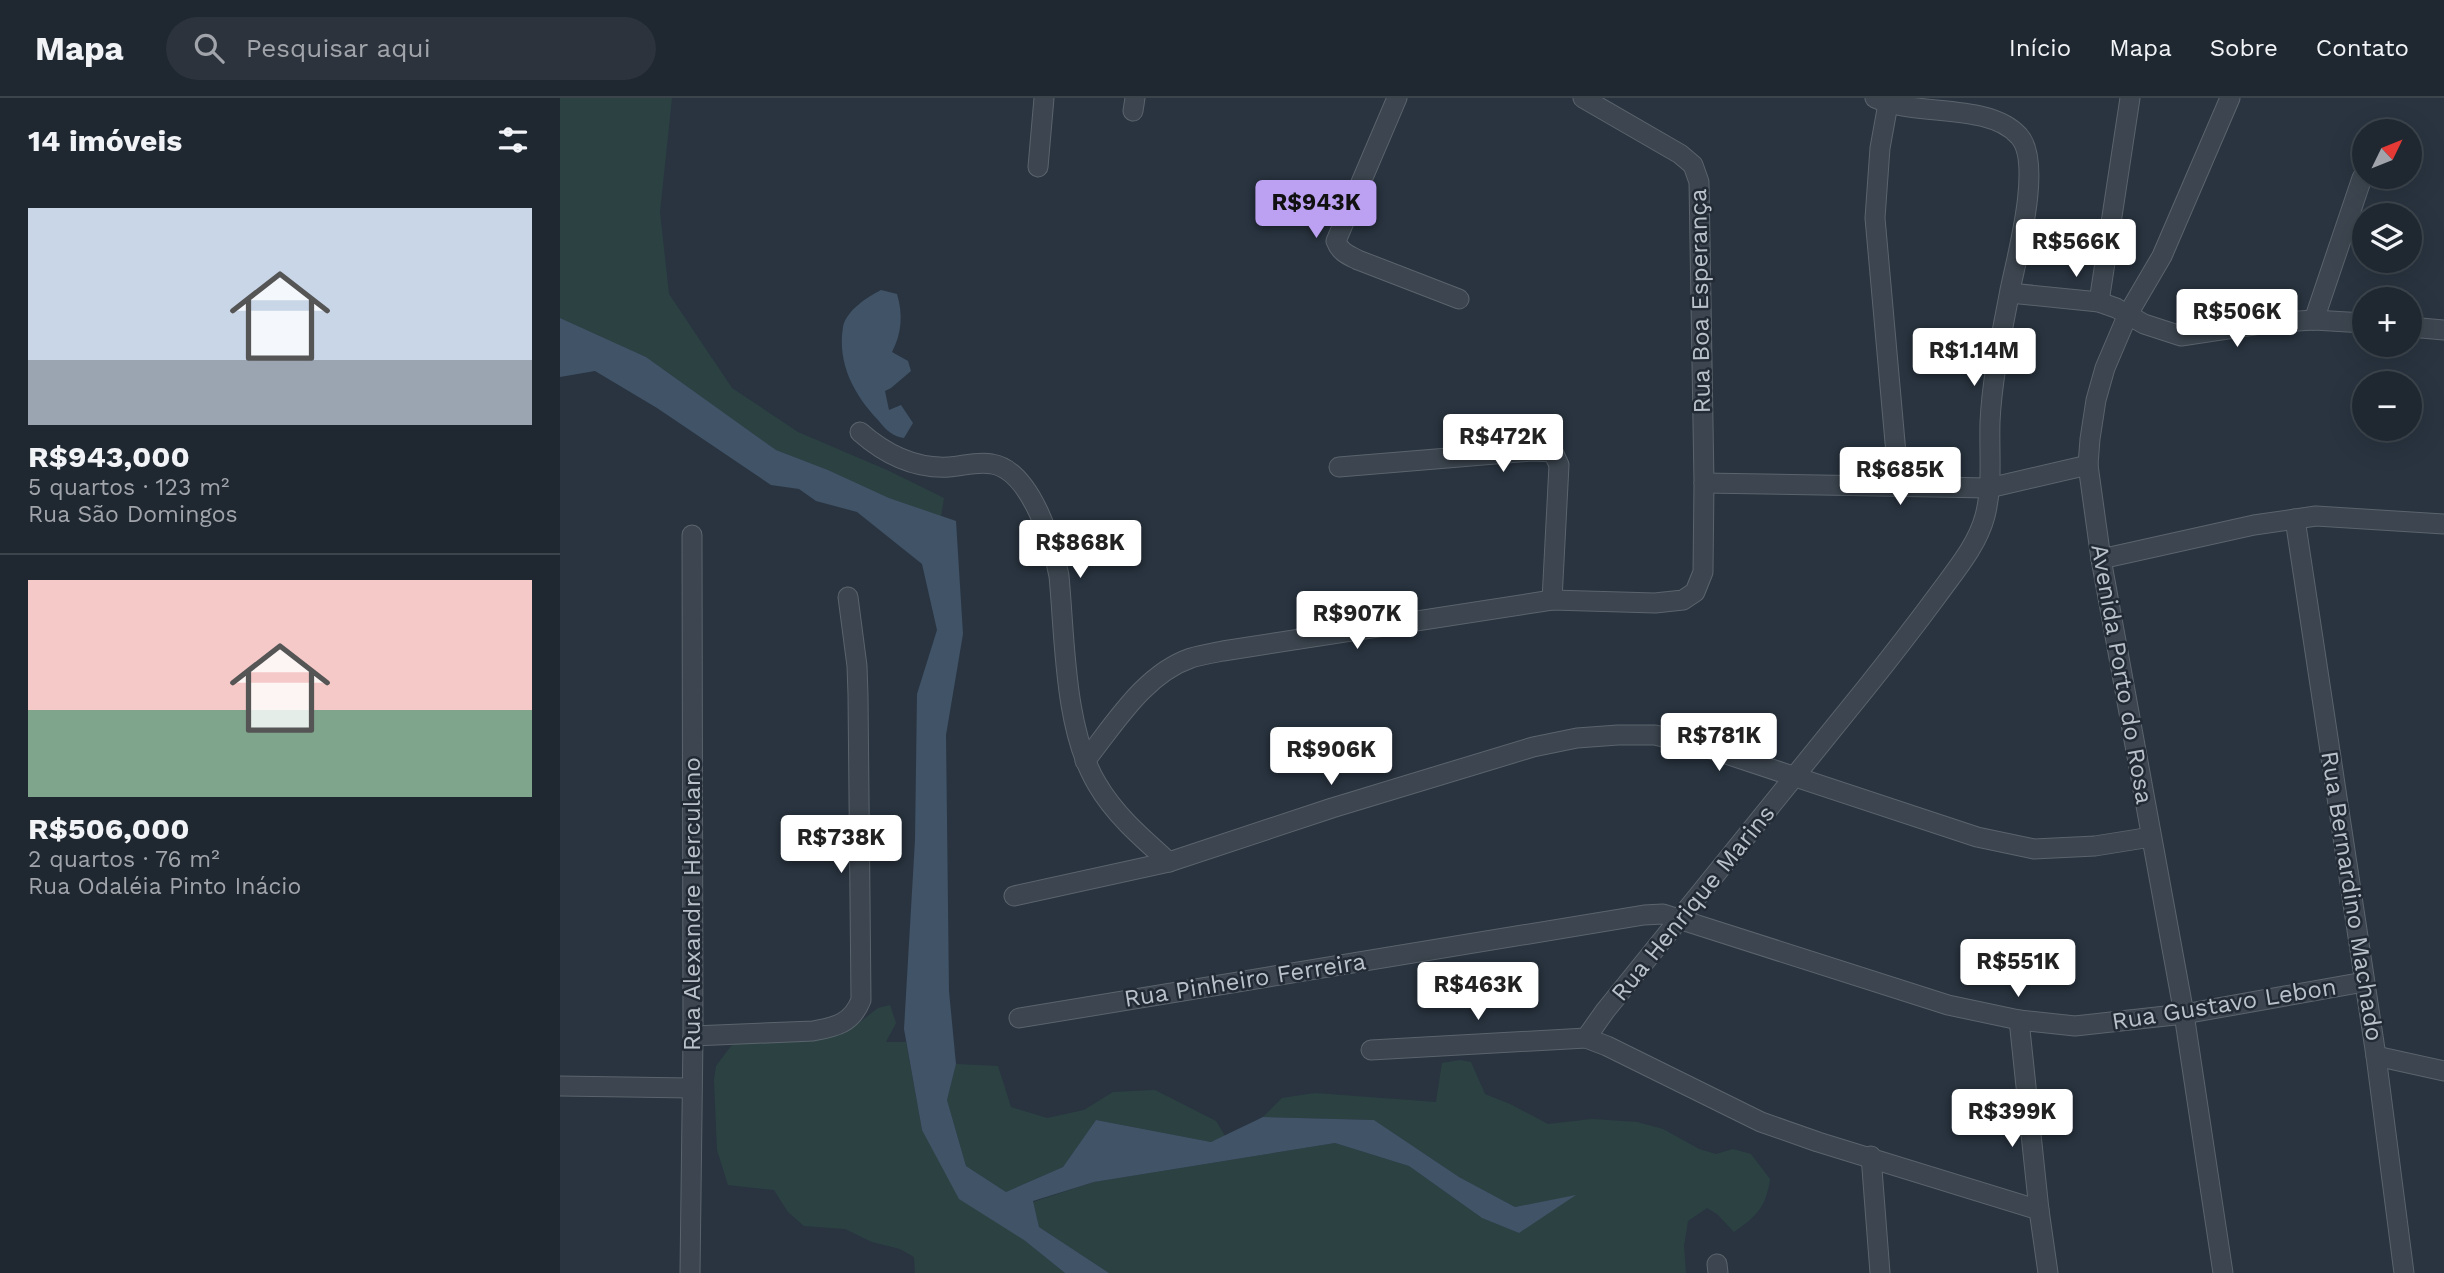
<!DOCTYPE html>
<html lang="pt">
<head>
<meta charset="utf-8">
<style>
  :root { --surface:#1f2730; --page:#2c333c; --text:#f1f3f6; --muted:#a1a5ab; --line:#3c444c; --accent:#bca0f2 }
  body { margin:0; font-family:"Work Sans",sans-serif; background:var(--page); color:var(--text); height:100vh; display:flex; flex-direction:column; font-size:26px; white-space:nowrap }
  * { box-sizing:border-box; margin:0 }
  p { font-size:23px; color:var(--muted) }
  .icon { flex:none; width:38px; height:38px; fill:none; stroke:currentColor; stroke-width:2; stroke-linecap:round; stroke-linejoin:round }
  .map { position:relative; flex:1; overflow:hidden }
  .sheet { display:flex; flex-direction:column; background:var(--surface); width:560px }
  .sheet>* { flex:none }
  .needle { width:46px; rotate:47deg }
  .controls { position:absolute; left:1792px; top:21px; display:grid; gap:14px }
  .controls a { display:grid; place-items:center; width:70px; height:70px; border-radius:50%; background:var(--surface); box-shadow:0 7px 28px #0002,0 0 0 2px var(--line); font-size:35px }
  .price { position:absolute; translate:-50% -60px; padding:0 16px; border-radius:7px; background:#fff; color:#222; font-size:23px; line-height:46px; filter:drop-shadow(0 2px 4px #0008) }
  .price::after { content:''; position:absolute; left:50%; top:42px; width:21px; height:16px; margin-left:-10px; background:inherit; clip-path:polygon(0 0,100% 0,50% 100%) }
  .price.active { background:var(--accent); color:#111 }
  ul { padding:0; list-style:none }
  li { display:grid; align-content:center; gap:14px; height:371px; padding:0 28px }
  li+li { border-top:2px solid var(--line) }
  li span { display:grid; place-items:center; height:217px; border-radius:0px; color:#555 }
  li>.icon { margin-inline-start:auto }
  span .icon { width:126px; height:126px; fill:#fffc; stroke-width:1 }
  li b { font-size:30px }
  h2 { display:flex; justify-content:space-between; align-items:center; height:84px; padding:0 28px; font-size:30px }
  header { display:flex; align-items:center; gap:42px; box-sizing:border-box; height:98px; padding:0 35px; background:var(--surface); border-bottom:2px solid var(--line) }
  header strong { font-size:33px }
  nav { display:flex; gap:38px; margin-inline-start:auto; font-size:24px }
  .search { width:490px; height:63px; background:var(--page); display:flex; align-items:center; gap:18px; box-sizing:border-box; padding:0 24px; border-radius:38px; color:var(--muted); font-size:26px }
  main { display:flex; flex:1; min-height:0 }
  .map>svg:first-child { display:block }
  .green { fill:#2c4242 }
  .water { fill:#415367 }
  .lines { fill:none; stroke-linecap:round; stroke-linejoin:round }
  .minor-casing { stroke:#5b646d; stroke-width:21 }
  .minor { stroke:#3d4650; stroke-width:19 }
  .labels { text-anchor:middle; dominant-baseline:central; stroke-width:5; stroke-linejoin:round; paint-order:stroke }
  .street-label { font-size:24px; fill:#bac1ca; stroke:#222b35 }
</style>
</head>
<body>
<header>
<strong>Mapa</strong>
<div class="search"><svg class="icon" aria-label="search" viewBox="0 0 24 24"><circle cx="10" cy="10" r="6"/><path d="M15 15l6 6"/></svg>Pesquisar aqui</div>
<nav><a>Início</a><a>Mapa</a><a>Sobre</a><a>Contato</a></nav>
</header>
<main>
<section class="sheet">
<h2>14 imóveis<svg class="icon" aria-label="filters" viewBox="0 0 24 24"><path d="M4 7h16M4 17h16"/><circle cx="9" cy="7" r="2"/><circle cx="15" cy="17" r="2"/></svg></h2>
<ul>
<li><span style="background:linear-gradient(#c9d6e8 70%,#9aa5b1 0)"><svg class="icon" aria-label="home" viewBox="0 0 24 24"><path d="M3 11l9-7 9 7M6 9v11h12V9"/></svg></span><div><b>R$943,000</b><p>5 quartos · 123 m²</p><p>Rua São Domingos</p></div></li>
<li><span style="background:linear-gradient(#f6c9c9 60%,#7fa58c 0)"><svg class="icon" aria-label="home" viewBox="0 0 24 24"><path d="M3 11l9-7 9 7M6 9v11h12V9"/></svg></span><div><b>R$506,000</b><p>2 quartos · 76 m²</p><p>Rua Odaléia Pinto Inácio</p></div></li>
</ul>
</section>
<div class="map">
<svg width="1884" height="1175" viewBox="0 0 1884 1175">
  <rect width="100%" height="100%" fill="#293440"/>
  <g class="green">
    <polygon points="0,0 112,0 100,114 109,196 172,290 238,334 327,372 384,400 381,418 329,400 268,372 216,352 86,259 0,220"/>
    <polygon points="330,907 336,925 326,944 346,944 362,1032 464,1142 505,1175 355,1175 354,1159 340,1151 312,1144 285,1131 244,1128 228,1114 214,1092 168,1087 157,1052 154,982 156,968 171,948 187,941 271,936 295,928 318,910"/>
    <path d="M900,962L911,964L925,996L950,1006L988,1026L1032,1021L1077,1024L1103,1031L1139,1051L1156,1056L1173,1051L1191,1056L1210,1081C1206,1109 1197,1118 1174,1134L1157,1116L1147,1110L1128,1123L1124,1148L1126,1175H549L479,1129L473,1104L534,1084L775,1045L849,1068L922,1120L959,1135L1014,1098L955,1109L899,1079L814,1022L703,1019L722,1000L755,995L876,1004L882,965Z"/>
    <polygon points="396,966 438,968 451,1009 487,1020 524,1012 553,994 595,992 656,1023 665,1038 651,1044 536,1022 503,1069 446,1094 406,1068 387,1002"/>
  </g>
  <g class="water">
    <path d="M321,192L337,196C343,216 342,235 332,254L348,263L351,273L331,290L325,293L329,312L341,307L353,325L344,340C333,339 325,331 318,322C294,297 277,265 283,229C286,213 307,199 321,192Z"/>
    <polygon points="0,220 86,259 216,352 268,372 329,400 396,423 403,536 386,637 389,893 396,966 387,1002 406,1068 446,1094 503,1069 536,1022 651,1044 703,1019 814,1022 899,1079 955,1109 1016,1097 959,1135 922,1120 849,1068 775,1045 534,1084 473,1103 479,1129 549,1175 505,1175 464,1142 399,1101 362,1032 344,931 355,742 357,596 377,532 362,466 297,414 256,403 239,391 211,387 97,310 35,273 0,279"/>
  </g>
  <g class="lines">
    <defs>
      <g id="minor">
        <path d="M837,0L776,143C780,154 788,157 798,162L899,201"/>
        <polyline points="1328,6 1320,50 1315,120 1339,389"/>
        <polyline points="573,13 575,0"/>
        <polyline points="478,69 484,0"/>
        <polyline points="1450,195 1539,204 1556,210 1584,226 1621,238 1707,225 1754,222 1804,225"/>
        <polyline points="1539,204 1570,0"/>
        <polyline points="1754,222 1802,80"/>
        <polyline points="1850,229 1884,232"/>
        <path d="M300,334C325,356 354,371 389,369C403,368 418,363 432,366C470,372 493,445 499,478C505,541 504,631 537,686C555,717 582,740 609,764"/>
        <polyline points="779,369 972,353 993,354 999,367 992,502"/>
        <polyline points="1144,385 1429,390 1528,367"/>
        <polyline points="1735,421 1816,958 1844,1175"/>
        <polyline points="1541,461 1694,427 1756,418 1884,426"/>
        <path d="M525,663C554,627 584,576 631,560C641,557 653,555 663,553L992,502L1095,505L1123,502L1135,494L1143,474L1144,385L1139,84L1133,67L1120,56L1023,0"/>
        <polyline points="454,798 609,764 772,710 973,649 1017,640 1058,637 1095,637 1148,650 1417,739 1474,751 1535,748 1591,739"/>
        <polyline points="459,920 1084,817 1103,816 1388,907 1459,922 1515,928 1624,916 1804,884"/>
        <polyline points="1459,922 1479,1112 1488,1175"/>
        <path d="M133,938L253,933C276,929 292,925 301,902L298,597L297,568L288,499"/>
        <path d="M1026,940L1045,913C1132,805 1219,698 1306,590C1330,560 1354,529 1377,498C1395,473 1417,448 1425,418C1433,387 1429,355 1430,324C1432,280 1442,235 1450,192C1457,158 1483,64 1459,38C1429,4 1355,19 1315,0"/>
        <polyline points="811,952 1026,940 1047,948 1201,1024 1258,1044 1479,1112"/>
        <polyline points="1816,958 1884,973"/>
        <polyline points="0,988 130,990"/>
        <polyline points="1311,1058 1320,1175"/>
        <polyline points="1157,1166 1158,1175"/>
        <polyline points="130,1175 133,938 132,437"/>
        <polyline points="1663,1175 1624,916 1541,461 1528,367 1530,341 1536,302 1545,270 1568,216 1602,158 1670,0"/>
      </g>
    </defs>
    <use href="#minor" class="minor-casing"/>
    <use href="#minor" class="minor"/>
  </g>
  <g class="labels">
    <g class="street-label">
      <text transform="translate(1140 203) rotate(-91)">Rua Boa Esperança</text>
      <text transform="translate(1562 576) rotate(80)">Avenida Porto do Rosa</text>
      <text transform="translate(1792 798) rotate(81)">Rua Bernardino Machado</text>
      <text transform="translate(1133 805) rotate(-51)">Rua Henrique Marins</text>
      <text transform="translate(132 806) rotate(-90)">Rua Alexandre Herculano</text>
      <text transform="translate(685 882) rotate(-9)">Rua Pinheiro Ferreira</text>
      <text transform="translate(1664 906) rotate(-9)">Rua Gustavo Lebon</text>
    </g>
  </g>
</svg>
<div class="controls">
<a><svg class="needle" viewBox="-14 -14 28 28"><path d="M0-13l5 13h-10z" fill="#e53935"/><path d="M0 13l5-13h-10z" fill="#a1a5ab"/></svg></a>
<a><svg class="icon" aria-label="layers" viewBox="0 0 24 24"><path d="M12 4l9 5-9 5-9-5zM3 14l9 5 9-5"/></svg></a>
<a>+</a>
<a>−</a>
</div>
<b class="price active" style="left:756px;top:142px">R$943K</b>
<b class="price" style="left:1516px;top:181px">R$566K</b>
<b class="price" style="left:1677px;top:251px">R$506K</b>
<b class="price" style="left:1414px;top:290px">R$1.14M</b>
<b class="price" style="left:943px;top:376px">R$472K</b>
<b class="price" style="left:1340px;top:409px">R$685K</b>
<b class="price" style="left:520px;top:482px">R$868K</b>
<b class="price" style="left:797px;top:553px">R$907K</b>
<b class="price" style="left:1159px;top:675px">R$781K</b>
<b class="price" style="left:771px;top:689px">R$906K</b>
<b class="price" style="left:281px;top:777px">R$738K</b>
<b class="price" style="left:1458px;top:901px">R$551K</b>
<b class="price" style="left:918px;top:924px">R$463K</b>
<b class="price" style="left:1452px;top:1051px">R$399K</b>
</div>
</main>
</body>
</html>
